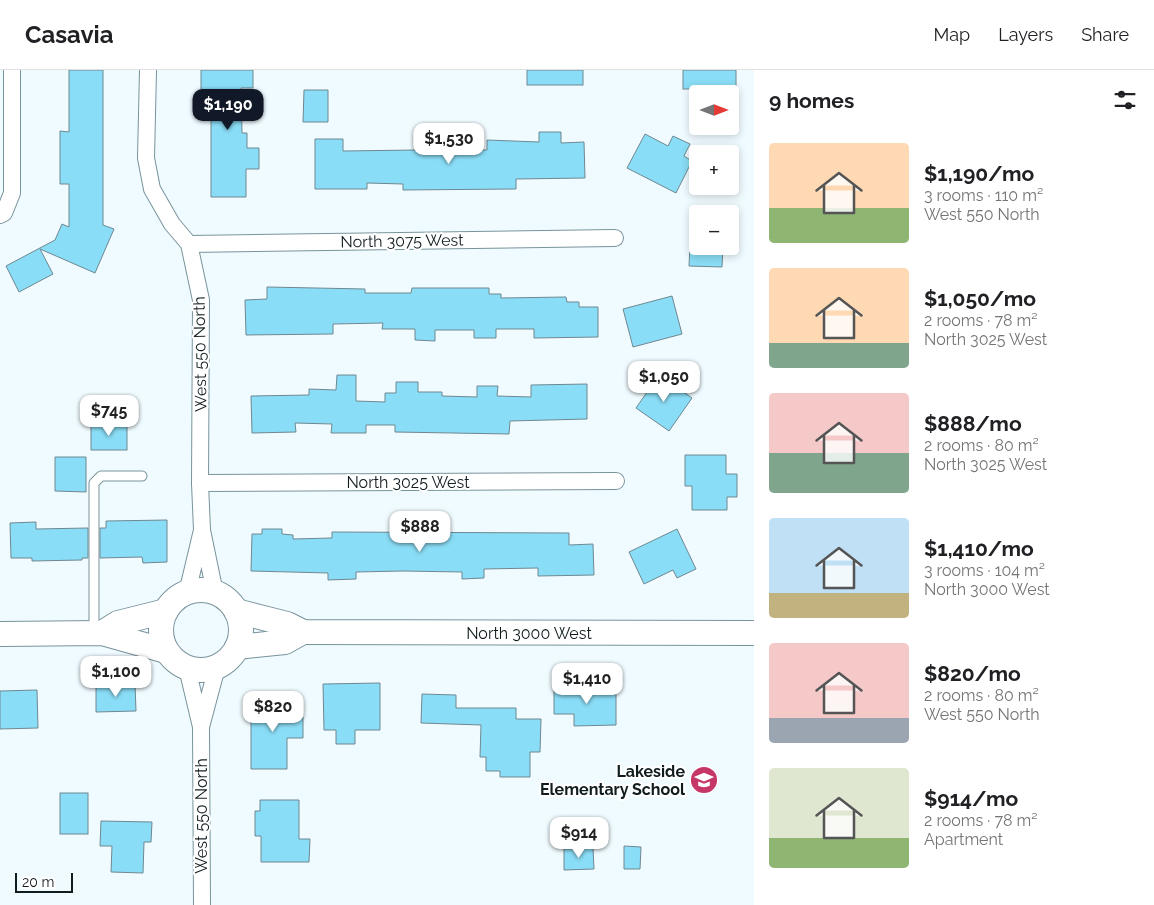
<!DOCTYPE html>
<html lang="en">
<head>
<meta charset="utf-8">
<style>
  :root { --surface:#fff; --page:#f2f2f2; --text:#202124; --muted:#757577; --line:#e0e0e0; --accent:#111827 }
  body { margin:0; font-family:Raleway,sans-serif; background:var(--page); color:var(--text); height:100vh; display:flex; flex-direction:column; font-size:19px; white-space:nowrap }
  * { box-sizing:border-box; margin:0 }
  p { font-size:16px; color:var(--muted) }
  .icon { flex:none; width:28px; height:28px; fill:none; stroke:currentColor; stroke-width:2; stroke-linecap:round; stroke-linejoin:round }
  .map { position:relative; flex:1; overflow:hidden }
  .side { display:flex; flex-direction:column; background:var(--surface); width:400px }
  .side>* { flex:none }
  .needle { width:32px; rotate:90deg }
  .tools { position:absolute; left:689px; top:15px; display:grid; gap:10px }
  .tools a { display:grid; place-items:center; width:50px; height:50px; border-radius:5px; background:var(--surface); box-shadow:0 2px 8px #0003; font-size:25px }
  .scale { position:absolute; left:15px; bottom:12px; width:58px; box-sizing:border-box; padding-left:5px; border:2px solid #111c1f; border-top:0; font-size:14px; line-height:18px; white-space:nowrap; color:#111c1f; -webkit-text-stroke:4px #fff; paint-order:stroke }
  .price { position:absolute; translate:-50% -42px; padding:0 11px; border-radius:10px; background:#fff; color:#222; font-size:16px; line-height:32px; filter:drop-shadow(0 1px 2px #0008) }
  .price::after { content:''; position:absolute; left:50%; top:30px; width:15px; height:11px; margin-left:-8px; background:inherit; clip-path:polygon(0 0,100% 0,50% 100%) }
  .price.selected { background:var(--accent); color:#fff }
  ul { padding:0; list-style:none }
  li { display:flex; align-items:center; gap:15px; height:125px; padding:0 15px }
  li span { display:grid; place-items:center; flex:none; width:140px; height:100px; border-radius:5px; color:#555 }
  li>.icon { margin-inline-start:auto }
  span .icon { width:60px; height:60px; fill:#fffc; stroke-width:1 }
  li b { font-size:21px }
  h2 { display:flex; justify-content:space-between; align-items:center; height:60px; padding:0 15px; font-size:21px }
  header { display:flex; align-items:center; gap:30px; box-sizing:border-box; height:70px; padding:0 25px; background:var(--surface); border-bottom:1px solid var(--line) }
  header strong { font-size:24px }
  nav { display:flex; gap:28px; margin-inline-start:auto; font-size:18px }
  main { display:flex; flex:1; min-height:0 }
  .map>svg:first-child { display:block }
  .building { fill:#8addf6; stroke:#6e8891 }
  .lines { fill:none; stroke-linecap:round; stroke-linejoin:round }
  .lane-casing { stroke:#78939b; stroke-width:11 }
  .street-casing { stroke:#78939b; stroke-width:18 }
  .secondary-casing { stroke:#78939b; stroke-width:26 }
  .lane { stroke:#fff; stroke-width:9 }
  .street { stroke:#fff; stroke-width:16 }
  .secondary { stroke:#fff; stroke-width:24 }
  .labels { text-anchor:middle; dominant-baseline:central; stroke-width:4; stroke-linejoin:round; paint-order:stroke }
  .street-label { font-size:16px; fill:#111c1f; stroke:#fff }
  .poi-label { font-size:16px; font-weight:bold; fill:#111c1f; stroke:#fff; text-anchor:end }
</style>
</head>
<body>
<header>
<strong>Casavia</strong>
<nav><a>Map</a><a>Layers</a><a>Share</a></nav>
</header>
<main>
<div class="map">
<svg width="754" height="835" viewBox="0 0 754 835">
  <rect width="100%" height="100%" fill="#f0fbff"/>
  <g class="building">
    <polygon points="69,0 103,0 103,155 114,159 95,203 40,179 53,204 19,222 6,196 55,170 62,154 69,157 69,114 60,114 60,61 69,62"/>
    <polygon points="201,0 253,0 253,18 241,18 242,63 247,63 247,78 259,78 259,99 246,99 246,127 211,127 211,43 201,43"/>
    <rect x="527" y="0" width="56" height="15"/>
    <rect x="683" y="0" width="53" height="19"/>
    <polygon points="304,20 328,20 328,52 303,52"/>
    <polygon points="539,62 561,62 561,73 584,72 585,108 516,109 516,119 403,120 403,114 367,113 367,119 315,119 315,69 343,69 343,81 415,80 415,69 436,69 436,80 487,80 487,70 539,72"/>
    <polygon points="645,64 668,76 673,66 690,74 684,86 692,91 676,123 627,98"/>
    <polygon points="690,176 723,176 722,197 689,196"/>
    <polygon points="267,217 365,219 365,223 411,223 412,218 489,218 489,224 501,224 501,228 566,227 567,232 579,232 579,237 598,237 598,267 534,268 534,259 496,259 496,268 474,268 474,260 435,260 435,271 415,270 415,259 382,259 383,253 333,254 333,264 246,265 245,230 267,229"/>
    <polygon points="672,226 682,264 633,277 623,239"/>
    <polygon points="337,305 356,305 356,331 385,332 385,323 396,323 396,312 418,312 418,322 442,322 442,326 477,327 477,316 498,316 497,326 531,327 531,315 587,314 587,349 510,351 509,364 395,362 395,355 366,355 366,363 331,363 332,354 295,353 296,362 252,363 251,326 309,325 309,319 336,320"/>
    <polygon points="659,305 692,328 669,361 636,338"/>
    <rect x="91" y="354" width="36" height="26"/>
    <polygon points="685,385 726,385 726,404 737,404 737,427 727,427 727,440 692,440 692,416 685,416"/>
    <polygon points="55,387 86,387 86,422 55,421"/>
    <polygon points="167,450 167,492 143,493 142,487 100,488 100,458 106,458 106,451"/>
    <polygon points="36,452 36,459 88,458 88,488 82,488 82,490 32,491 32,488 11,488 10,453"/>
    <polygon points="262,459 282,459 282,464 293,465 293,469 332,468 332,462 569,463 569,475 593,474 594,505 538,506 538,498 484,499 484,508 462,509 462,502 403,501 356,502 356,509 328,510 328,503 251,501 252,464 262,464"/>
    <polygon points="677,459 696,499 677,508 673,500 644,514 629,482"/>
    <polygon points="380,613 380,660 355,660 355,674 336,674 336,660 324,660 323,614"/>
    <polygon points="135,614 136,641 96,642 96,615"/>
    <polygon points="616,616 616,655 574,656 574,644 554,644 554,617"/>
    <polygon points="37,620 38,658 0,659 0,621"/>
    <polygon points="422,624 456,625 456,638 516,638 516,649 541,649 540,682 530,682 530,707 500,707 500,701 486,701 486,687 480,687 481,655 421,653"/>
    <polygon points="256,627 287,627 287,647 303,647 303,668 287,668 287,699 251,699 251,648 255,648"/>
    <rect x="60" y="723" width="28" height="41"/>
    <polygon points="260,730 299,730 299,769 310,769 309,792 261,792 261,766 255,766 255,741 260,741"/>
    <polygon points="101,751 152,752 151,772 144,772 143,803 111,802 112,776 100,776"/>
    <polygon points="624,776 641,777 640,799 624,799"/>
    <polygon points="593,778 594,799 564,800 564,779"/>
  </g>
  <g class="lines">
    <defs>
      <polyline id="lane" points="94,563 94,413 101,406 142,406"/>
      <g id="street">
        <polyline points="148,0 146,88 152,119 172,154 189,174 201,230 200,413 202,460"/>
        <polyline points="0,145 4,143 12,123 12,0"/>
        <polyline points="189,174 615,168"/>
        <polyline points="200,413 616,411"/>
        <polyline points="187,523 202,460 215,523"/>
        <polyline points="187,598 201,657 217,597"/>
        <polyline points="201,657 202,835"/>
      </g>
      <g id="secondary">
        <circle cx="201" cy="560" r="40"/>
        <polyline points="236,541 287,554 303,562 754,563"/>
        <polyline points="102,563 118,553 166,541"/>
        <polyline points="0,564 102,563 166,581"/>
        <polyline points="237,577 285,572 303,562"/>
      </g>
    </defs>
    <use href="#lane" class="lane-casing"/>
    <use href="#street" class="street-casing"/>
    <use href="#secondary" class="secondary-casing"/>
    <use href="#lane" class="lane"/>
    <use href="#street" class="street"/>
    <use href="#secondary" class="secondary"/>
  </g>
  <defs>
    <symbol id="school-disc" viewBox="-11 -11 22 22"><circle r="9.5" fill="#c53766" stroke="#fff"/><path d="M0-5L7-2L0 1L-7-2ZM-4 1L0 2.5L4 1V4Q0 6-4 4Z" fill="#fff"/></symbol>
  </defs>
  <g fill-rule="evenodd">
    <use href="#school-disc" x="688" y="694" width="32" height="32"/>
  </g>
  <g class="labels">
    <g class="street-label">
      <text transform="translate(402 171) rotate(-1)">North 3075 West</text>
      <text transform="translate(200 284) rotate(-91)">West 550 North</text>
      <text x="408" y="412">North 3025 West</text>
      <text x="529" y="563">North 3000 West</text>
      <text transform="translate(201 746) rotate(-90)">West 550 North</text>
    </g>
    <g class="poi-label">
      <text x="685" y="701">Lakeside<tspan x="685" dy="18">Elementary School</tspan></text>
    </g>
  </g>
</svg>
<div class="tools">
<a><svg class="needle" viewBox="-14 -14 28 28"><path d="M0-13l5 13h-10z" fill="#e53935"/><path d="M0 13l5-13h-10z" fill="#757577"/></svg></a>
<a>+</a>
<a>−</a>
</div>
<div class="scale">20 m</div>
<b class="price selected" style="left:228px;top:61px">$1,190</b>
<b class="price" style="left:449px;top:95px">$1,530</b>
<b class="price" style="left:664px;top:333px">$1,050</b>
<b class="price" style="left:109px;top:367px">$745</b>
<b class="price" style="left:420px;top:483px">$888</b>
<b class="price" style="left:116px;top:628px">$1,100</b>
<b class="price" style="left:587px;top:635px">$1,410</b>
<b class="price" style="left:273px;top:663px">$820</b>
<b class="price" style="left:579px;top:789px">$914</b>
</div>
<section class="side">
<h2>9 homes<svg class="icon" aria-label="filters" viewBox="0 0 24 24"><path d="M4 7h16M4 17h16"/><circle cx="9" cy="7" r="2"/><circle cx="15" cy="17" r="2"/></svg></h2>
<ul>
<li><span style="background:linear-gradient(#ffd9b3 65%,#8fb573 0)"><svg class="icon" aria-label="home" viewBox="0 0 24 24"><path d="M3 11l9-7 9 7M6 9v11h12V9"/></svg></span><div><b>$1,190/mo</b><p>3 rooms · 110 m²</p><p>West 550 North</p></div></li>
<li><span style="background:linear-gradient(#ffd9b3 75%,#7fa58c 0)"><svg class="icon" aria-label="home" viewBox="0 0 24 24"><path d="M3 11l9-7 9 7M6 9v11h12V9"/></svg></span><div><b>$1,050/mo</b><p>2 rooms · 78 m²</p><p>North 3025 West</p></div></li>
<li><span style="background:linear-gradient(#f6c9c9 60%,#7fa58c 0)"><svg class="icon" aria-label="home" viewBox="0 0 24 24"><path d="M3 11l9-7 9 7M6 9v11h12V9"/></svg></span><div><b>$888/mo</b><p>2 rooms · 80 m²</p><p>North 3025 West</p></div></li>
<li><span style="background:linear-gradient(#bfe0f5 75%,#c2b280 0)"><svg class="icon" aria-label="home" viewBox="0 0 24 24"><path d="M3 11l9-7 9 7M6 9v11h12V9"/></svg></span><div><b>$1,410/mo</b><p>3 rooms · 104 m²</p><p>North 3000 West</p></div></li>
<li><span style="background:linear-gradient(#f6c9c9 75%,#9aa5b1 0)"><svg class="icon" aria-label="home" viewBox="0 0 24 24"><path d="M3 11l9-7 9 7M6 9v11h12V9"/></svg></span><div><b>$820/mo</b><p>2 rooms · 80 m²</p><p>West 550 North</p></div></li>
<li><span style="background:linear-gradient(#dfe7d0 70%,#8fb573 0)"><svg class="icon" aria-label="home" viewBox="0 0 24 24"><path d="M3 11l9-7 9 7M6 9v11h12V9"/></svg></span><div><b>$914/mo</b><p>2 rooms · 78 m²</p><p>Apartment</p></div></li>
</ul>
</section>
</main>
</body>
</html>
